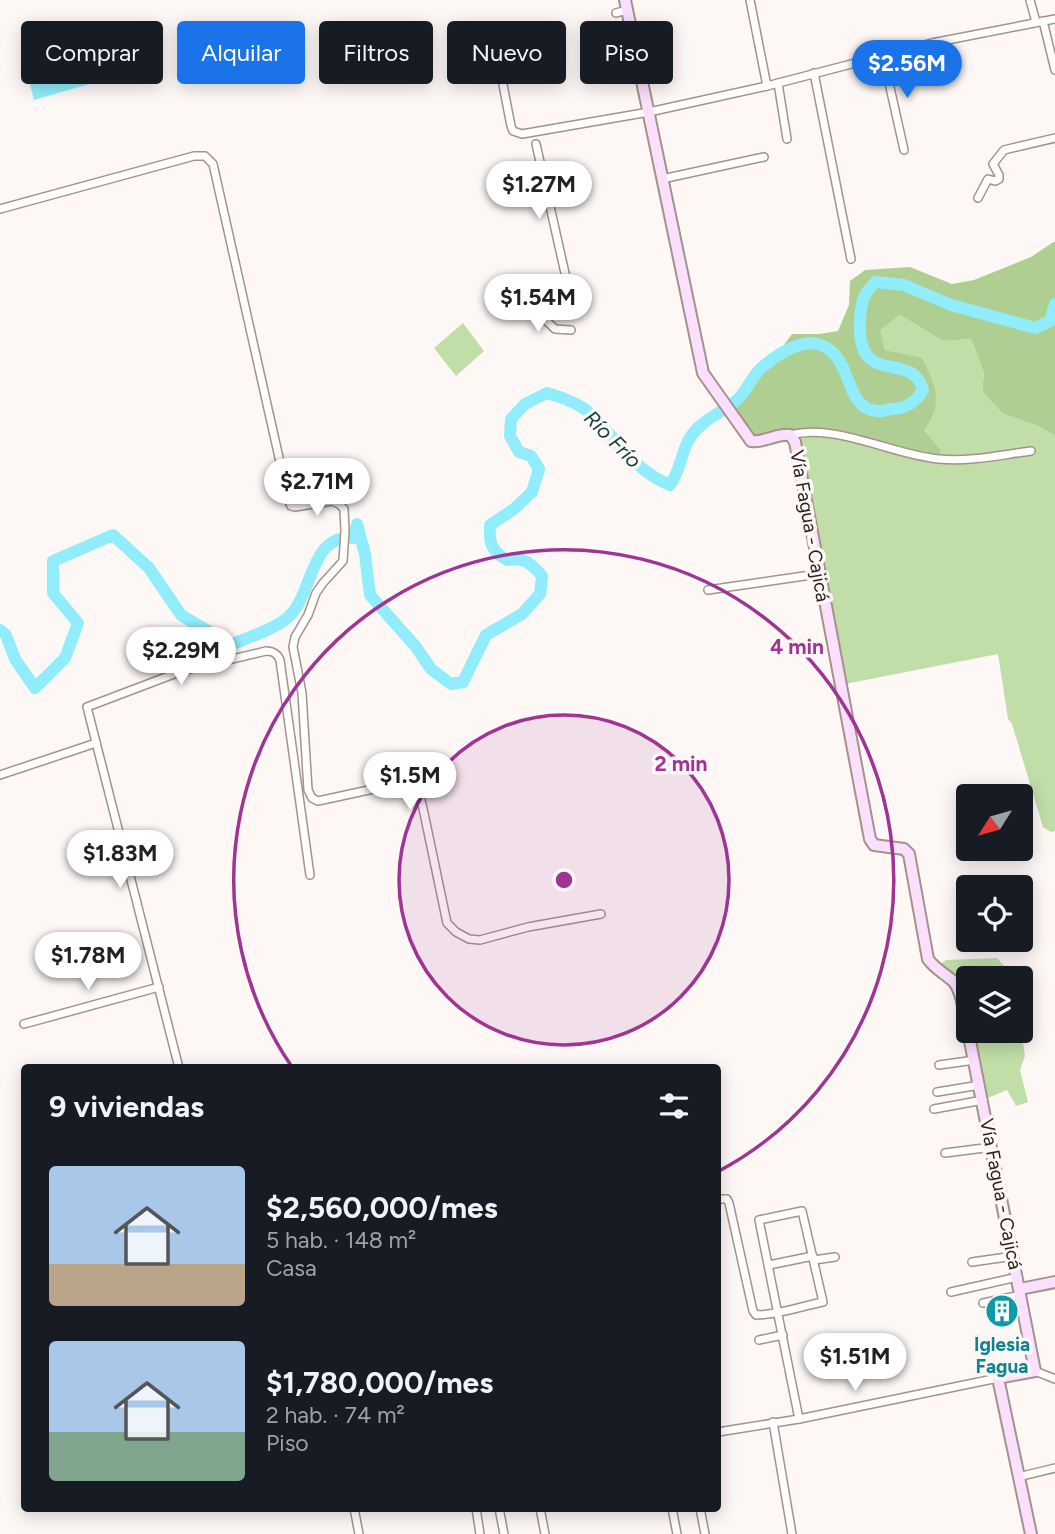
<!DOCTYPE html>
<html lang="es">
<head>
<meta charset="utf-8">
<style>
  :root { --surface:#171b24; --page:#20242c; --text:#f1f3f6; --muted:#9ea1a6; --accent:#1a73e8 }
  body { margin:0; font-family:Figtree,sans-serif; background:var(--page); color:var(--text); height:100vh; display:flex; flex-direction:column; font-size:26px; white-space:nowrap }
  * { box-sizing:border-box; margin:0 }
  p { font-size:23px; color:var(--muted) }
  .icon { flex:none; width:38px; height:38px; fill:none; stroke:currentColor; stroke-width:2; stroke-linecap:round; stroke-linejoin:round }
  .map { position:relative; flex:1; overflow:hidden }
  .side { position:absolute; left:21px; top:1064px; width:700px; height:448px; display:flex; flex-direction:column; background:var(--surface); border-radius:7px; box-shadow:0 4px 18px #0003 }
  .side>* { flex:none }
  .banner { position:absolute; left:21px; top:21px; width:700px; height:63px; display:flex; gap:14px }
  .needle { width:46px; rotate:233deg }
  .fabs { position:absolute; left:956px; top:784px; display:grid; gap:14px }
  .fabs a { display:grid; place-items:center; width:77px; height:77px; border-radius:7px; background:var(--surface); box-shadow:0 4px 18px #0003; font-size:35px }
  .price { position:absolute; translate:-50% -60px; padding:0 16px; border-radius:24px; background:#fff; color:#222; font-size:23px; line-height:46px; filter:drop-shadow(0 2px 4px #0008) }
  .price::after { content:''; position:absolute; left:50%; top:42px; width:21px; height:16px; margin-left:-10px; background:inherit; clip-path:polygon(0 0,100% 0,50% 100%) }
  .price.current { background:var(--accent); color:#fff }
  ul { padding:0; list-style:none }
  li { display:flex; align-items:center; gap:21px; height:175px; padding:0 28px }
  li span { display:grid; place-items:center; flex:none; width:196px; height:140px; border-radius:7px; color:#555 }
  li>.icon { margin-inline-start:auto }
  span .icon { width:84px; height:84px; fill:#fffc; stroke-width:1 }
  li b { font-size:30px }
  h2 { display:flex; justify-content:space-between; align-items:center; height:84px; padding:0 28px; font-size:30px }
  .chip { padding:0 24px; border-radius:7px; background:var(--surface); box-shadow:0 4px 18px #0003; font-size:24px; line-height:63px }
  .chip.current { background:var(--accent); color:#fff }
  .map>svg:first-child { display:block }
  .green { fill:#c1dea8 }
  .forest { fill:#afcf92 }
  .water { fill:#91ecfb }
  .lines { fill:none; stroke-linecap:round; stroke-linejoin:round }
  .river { stroke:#91ecfb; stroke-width:12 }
  .street-casing { stroke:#a59288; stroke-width:10 }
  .secondary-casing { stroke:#a59288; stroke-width:14 }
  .street { stroke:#fff; stroke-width:7 }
  .secondary { stroke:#fadfff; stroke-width:10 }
  .ring { fill:none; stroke:#9f3495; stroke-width:3.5 }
  .labels { text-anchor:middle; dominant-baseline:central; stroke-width:7; stroke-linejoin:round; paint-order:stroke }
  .street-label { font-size:19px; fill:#2a221e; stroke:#fdf8f6 }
  .culture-label { font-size:19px; font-weight:bold; fill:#0d838f; stroke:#fdf8f6 }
  .water-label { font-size:21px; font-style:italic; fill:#133e44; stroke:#fdf8f6 }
  .centre { fill:#9f3495; stroke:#fdf8f6; stroke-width:3.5 }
  .ring-label { font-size:21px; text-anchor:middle; font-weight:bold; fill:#9f3495; stroke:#fdf8f6; stroke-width:7; stroke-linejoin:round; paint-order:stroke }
</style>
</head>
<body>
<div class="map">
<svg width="1055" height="1534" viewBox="0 0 1055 1534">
  <rect width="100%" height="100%" fill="#fdf8f6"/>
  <g class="green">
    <polygon points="900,315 943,341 971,339 984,373 982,391 1002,413 1040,427 1055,436 1055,831 1051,832 1043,827 1012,724 1008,719 998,654 840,685 795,442 798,433 941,450 924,430 922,359 885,350 879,330"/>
    <polygon points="463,323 484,351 456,376 434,348"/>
    <polygon points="997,958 1015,978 968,978 968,1030 957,987 934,968 946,960"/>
    <polygon points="1020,1022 1025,1056 1020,1070 1028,1102 1016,1106 1007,1090 983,1100 968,1031 1020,1031"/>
  </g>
  <path class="forest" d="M1055,241V436L1040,427L1002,413L982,391L984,373L971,339L943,341L900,315L880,330L885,350L922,358C936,386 944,403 924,430L941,450L938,459L814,432L757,442L730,404L743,394L759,370L778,357L780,350L792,334H819L838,331L849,305L850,281L865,270L910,267L952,284L974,280L1031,257Z"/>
  <polygon class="water" points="131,27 138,70 34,100 23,56"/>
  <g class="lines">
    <path class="river" d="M0,630L6,635L15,659L35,688L65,658L78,623L53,593V561L113,535L149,568L181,615L231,645C248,637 271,631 286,619C314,598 308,533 354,538L357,524L365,554L370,595L416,647L431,669L451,684L463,682L486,635L522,614L540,594L542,576C531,563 524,557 507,560C491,551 489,543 490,525L514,509L532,492L539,469L531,456L519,452L510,436L511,419L525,404L547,393C561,397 576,402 587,411C617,437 631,469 670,485C681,470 681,451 691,436C703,419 723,412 737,400C747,391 751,378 760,369C774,357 798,340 817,344C855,353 842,409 877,411C882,412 888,409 893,409C907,408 916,402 923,390C912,348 856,391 860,320C861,303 863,293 876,282L904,285L951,305L1035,328L1050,321L1055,304"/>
    <defs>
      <g id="street">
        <polyline points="750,0 767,86"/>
        <polyline points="1030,0 1036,22"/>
        <polyline points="616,13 627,10"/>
        <polyline points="1043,21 1055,70"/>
        <polyline points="883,56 904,150"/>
        <polyline points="499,64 511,126 513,131 522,134 649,112 767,86 932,43 1055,19"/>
        <polyline points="814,73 851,259"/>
        <polyline points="778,83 787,139"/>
        <polyline points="536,144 569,291"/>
        <polyline points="662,179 764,157"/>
        <polyline points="978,198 988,179 995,181 999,179 999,175 993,164 1004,150 1055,138"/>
        <polyline points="0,209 194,156 205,156 213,164 289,502 291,506 295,507 332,501 339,504 344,509 345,531 343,561 323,583 316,593 308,615 295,637 293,647 302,693 308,790 312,798 318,801 392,785 411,785 420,796 424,813 447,923 456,932 469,939 480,940 528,927 601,914"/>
        <polyline points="524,300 555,329 571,330"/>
        <path d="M790,435C837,423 892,455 939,459C970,462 1000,455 1031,451"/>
        <polyline points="708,590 818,574"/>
        <polyline points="0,775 96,743"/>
        <polyline points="24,1024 159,987"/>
        <polyline points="939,1065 975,1060"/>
        <path d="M179,1068L87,707L182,671L266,651C273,651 277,653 280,660L310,875"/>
        <polyline points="937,1092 980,1085"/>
        <polyline points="934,1109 983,1100"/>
        <polyline points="945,1153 992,1147"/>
        <path d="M718,1199H727L729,1203L753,1311L756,1315C778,1315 802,1306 823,1302L802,1211L759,1220L799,1419"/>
        <polyline points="814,1260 835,1257"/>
        <polyline points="972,1262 1014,1256"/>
        <polyline points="769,1265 813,1256"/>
        <polyline points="951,1292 1018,1277"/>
        <polyline points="983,1303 1021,1295"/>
        <polyline points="759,1340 783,1335"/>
        <polyline points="1035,1371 1055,1379"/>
        <polyline points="773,1422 792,1534"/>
        <polyline points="718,1432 799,1419 998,1378"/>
        <polyline points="1018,1477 1055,1468"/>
        <polyline points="354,1508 359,1534"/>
        <polyline points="476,1508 480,1534"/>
        <polyline points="499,1508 504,1534"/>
        <polyline points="540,1508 545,1534"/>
        <polyline points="672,1508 677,1534"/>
        <polyline points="700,1508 705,1534"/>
      </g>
      <g id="secondary">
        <path d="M625,0L703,373L751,441C764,443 777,433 790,435L795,442L870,839L874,845L904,849L909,854L928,959C935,969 944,973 953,981C963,992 964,1016 968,1030"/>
        <polyline points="968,1031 1035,1371 998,1378 1031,1534"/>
        <polyline points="1020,1289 1055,1282"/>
      </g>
    </defs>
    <use href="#street" class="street-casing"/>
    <use href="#secondary" class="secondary-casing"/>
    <use href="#street" class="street"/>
    <use href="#secondary" class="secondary"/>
  </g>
  <circle cx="564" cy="880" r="165" fill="#9f3495" fill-opacity=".12"/>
  <g class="ring">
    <circle cx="564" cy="880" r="165"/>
    <path d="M292 1067A330 330 0 1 1 719 1171"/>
  </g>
  <defs>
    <symbol id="building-disc" viewBox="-11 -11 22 22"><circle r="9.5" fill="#0f9aa8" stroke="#fdf8f6"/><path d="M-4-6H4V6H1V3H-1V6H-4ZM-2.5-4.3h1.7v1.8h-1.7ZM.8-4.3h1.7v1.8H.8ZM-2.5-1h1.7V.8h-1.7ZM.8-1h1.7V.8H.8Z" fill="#fff"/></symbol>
  </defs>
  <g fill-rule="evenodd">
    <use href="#building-disc" x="983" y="1292" width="38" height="38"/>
  </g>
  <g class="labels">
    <g class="street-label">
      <text transform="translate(810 526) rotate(80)">Vía Fagua - Cajicá</text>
      <text transform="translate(1001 1194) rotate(79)">Vía Fagua - Cajicá</text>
    </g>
    <g class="culture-label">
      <text x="1002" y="1344">Iglesia<tspan x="1002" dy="22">Fagua</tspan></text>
    </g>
    <g class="water-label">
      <text transform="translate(613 439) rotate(45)">Río Frío</text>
    </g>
  </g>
  <circle cx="564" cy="880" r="10" class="centre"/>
  <g class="ring-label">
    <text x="797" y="654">4 min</text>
    <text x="681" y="771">2 min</text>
  </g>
</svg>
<div class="fabs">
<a><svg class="needle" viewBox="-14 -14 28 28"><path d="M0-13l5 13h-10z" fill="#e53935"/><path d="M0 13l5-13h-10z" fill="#9ea1a6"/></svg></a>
<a><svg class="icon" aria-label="locate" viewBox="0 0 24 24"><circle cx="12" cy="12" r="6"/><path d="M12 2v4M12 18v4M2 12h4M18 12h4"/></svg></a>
<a><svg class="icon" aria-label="layers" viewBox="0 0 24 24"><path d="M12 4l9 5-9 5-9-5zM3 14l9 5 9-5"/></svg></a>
</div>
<b class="price current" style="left:907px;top:100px">$2.56M</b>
<b class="price" style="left:539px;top:221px">$1.27M</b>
<b class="price" style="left:538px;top:334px">$1.54M</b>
<b class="price" style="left:317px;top:518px">$2.71M</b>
<b class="price" style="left:181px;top:687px">$2.29M</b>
<b class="price" style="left:410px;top:812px">$1.5M</b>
<b class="price" style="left:120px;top:890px">$1.83M</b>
<b class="price" style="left:88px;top:992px">$1.78M</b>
<b class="price" style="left:855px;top:1393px">$1.51M</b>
<div class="banner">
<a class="chip">Comprar</a>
<a class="chip current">Alquilar</a>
<a class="chip">Filtros</a>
<a class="chip">Nuevo</a>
<a class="chip">Piso</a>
</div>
<section class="side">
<h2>9 viviendas<svg class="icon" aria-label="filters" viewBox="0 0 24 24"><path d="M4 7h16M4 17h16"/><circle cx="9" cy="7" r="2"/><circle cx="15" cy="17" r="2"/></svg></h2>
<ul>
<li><span style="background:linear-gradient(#a9c7e8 70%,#b9a48a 0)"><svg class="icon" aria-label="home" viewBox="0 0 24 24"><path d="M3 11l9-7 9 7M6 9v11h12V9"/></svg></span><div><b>$2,560,000/mes</b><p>5 hab. · 148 m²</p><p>Casa</p></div></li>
<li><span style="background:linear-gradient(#a9c7e8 65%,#7fa58c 0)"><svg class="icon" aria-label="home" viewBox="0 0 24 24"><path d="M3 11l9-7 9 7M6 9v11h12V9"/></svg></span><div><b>$1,780,000/mes</b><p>2 hab. · 74 m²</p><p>Piso</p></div></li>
</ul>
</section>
</div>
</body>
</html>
